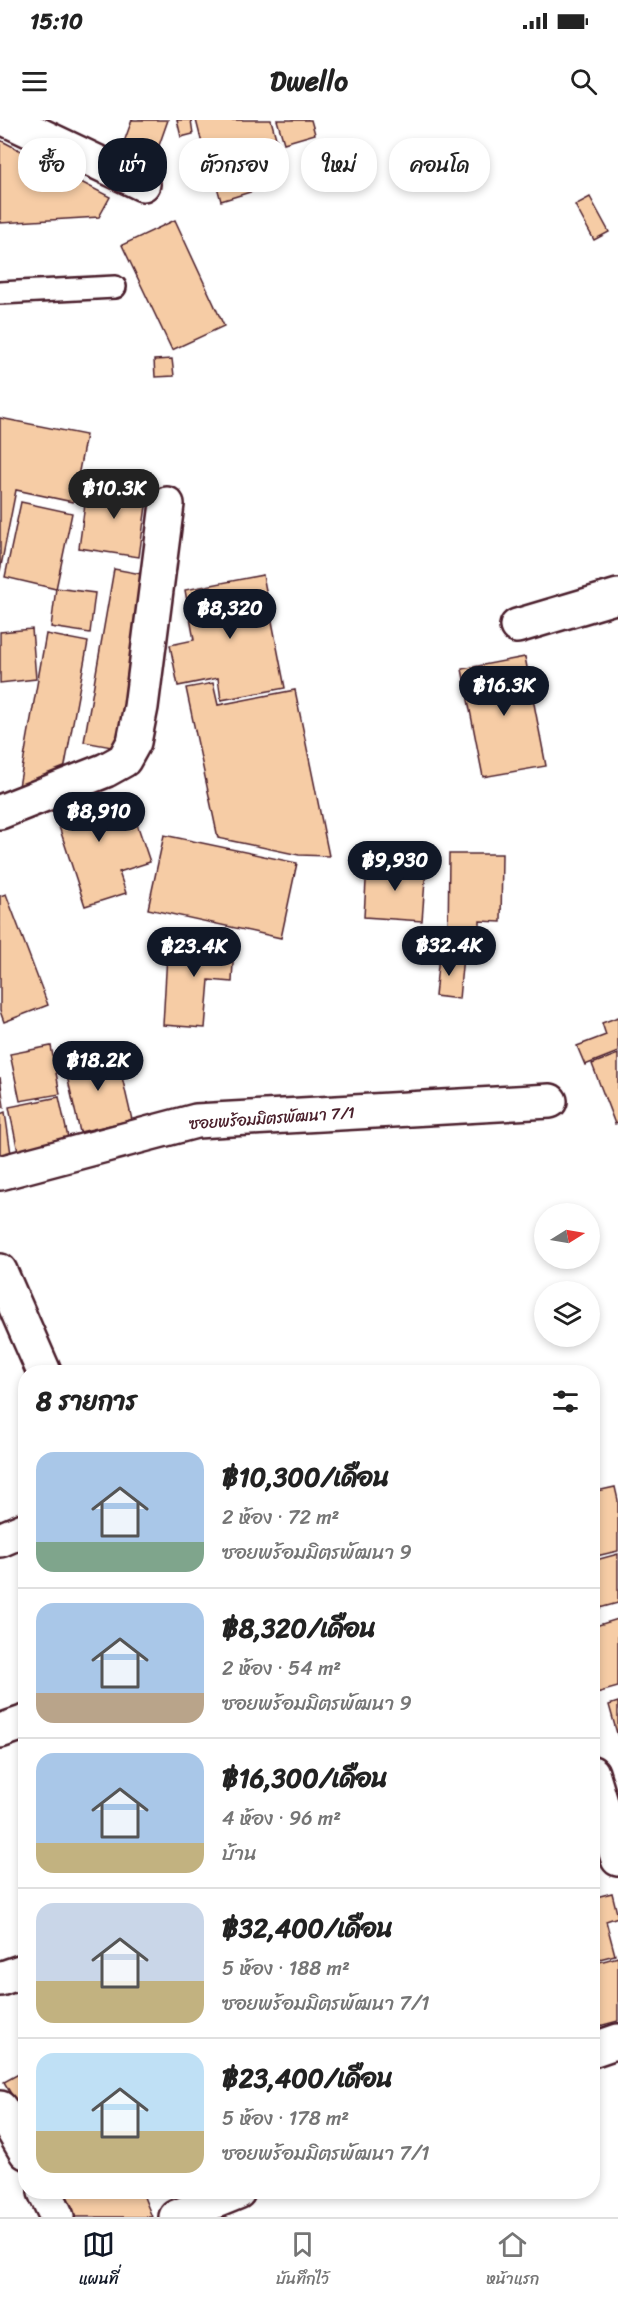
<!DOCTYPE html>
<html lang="th">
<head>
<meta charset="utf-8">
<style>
  :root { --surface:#fff; --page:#f2f2f2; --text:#222; --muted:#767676; --line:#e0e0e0; --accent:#111827 }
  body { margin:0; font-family:Sriracha,"Playpen Sans Thai",sans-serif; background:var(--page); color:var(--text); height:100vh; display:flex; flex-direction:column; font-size:22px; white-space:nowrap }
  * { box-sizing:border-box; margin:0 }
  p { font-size:20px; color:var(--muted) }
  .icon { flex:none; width:33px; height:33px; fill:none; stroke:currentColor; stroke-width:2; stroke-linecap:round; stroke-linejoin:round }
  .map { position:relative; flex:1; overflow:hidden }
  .side { position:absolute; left:18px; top:1245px; width:582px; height:834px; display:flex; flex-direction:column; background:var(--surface); border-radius:24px; box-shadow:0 3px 9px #0003 }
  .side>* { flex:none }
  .banner { position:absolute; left:18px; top:18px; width:582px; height:54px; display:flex; gap:12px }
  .needle { width:39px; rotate:79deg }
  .buttons { position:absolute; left:534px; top:1083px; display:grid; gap:12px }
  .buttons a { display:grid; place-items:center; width:66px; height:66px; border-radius:50%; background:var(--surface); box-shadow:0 3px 9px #0003; font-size:30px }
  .price { position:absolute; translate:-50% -51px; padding:0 14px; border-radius:21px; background:var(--accent); color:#fff; font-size:20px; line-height:39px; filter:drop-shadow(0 2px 3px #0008) }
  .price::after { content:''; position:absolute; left:50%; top:36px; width:18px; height:14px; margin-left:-9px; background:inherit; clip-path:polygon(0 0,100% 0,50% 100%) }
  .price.on { background:#222; color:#fff }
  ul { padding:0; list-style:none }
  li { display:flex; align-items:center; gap:18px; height:150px; padding:0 18px }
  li+li { border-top:2px solid var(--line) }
  li span { display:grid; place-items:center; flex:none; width:168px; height:120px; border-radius:18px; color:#555 }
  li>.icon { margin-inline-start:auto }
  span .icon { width:72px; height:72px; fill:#fffc; stroke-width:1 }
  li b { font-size:26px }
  h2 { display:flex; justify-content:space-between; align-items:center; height:72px; padding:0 18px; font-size:26px }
  .pill { padding:0 21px; border-radius:24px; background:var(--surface); box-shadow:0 3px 9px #0003; font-size:21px; line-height:54px }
  .pill.on { background:var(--accent); color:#fff }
  .status { display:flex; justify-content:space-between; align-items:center; height:42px; padding:0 30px; background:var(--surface); direction:ltr }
  .status svg { height:16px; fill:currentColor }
  header { display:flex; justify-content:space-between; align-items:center; height:78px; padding:0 18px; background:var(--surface); font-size:27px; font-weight:700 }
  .tabs { display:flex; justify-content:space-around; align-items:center; height:84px; border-top:2px solid var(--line); background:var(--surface); font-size:16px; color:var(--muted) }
  .tabs a { display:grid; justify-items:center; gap:3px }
  .tabs .on { color:var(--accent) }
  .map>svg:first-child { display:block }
  .building { fill:#f6cca5; stroke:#4a1f2b; stroke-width:1.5 }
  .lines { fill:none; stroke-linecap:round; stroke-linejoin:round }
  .lane-casing { stroke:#4a1f2b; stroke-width:26 }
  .street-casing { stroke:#4a1f2b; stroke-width:38 }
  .lane { stroke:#fff; stroke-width:21 }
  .street { stroke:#fff; stroke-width:33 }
  .labels { text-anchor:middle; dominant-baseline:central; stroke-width:4.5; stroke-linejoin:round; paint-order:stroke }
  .street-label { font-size:16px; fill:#4a1f2b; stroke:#fff }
</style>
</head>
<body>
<div class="status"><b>15:10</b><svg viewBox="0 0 49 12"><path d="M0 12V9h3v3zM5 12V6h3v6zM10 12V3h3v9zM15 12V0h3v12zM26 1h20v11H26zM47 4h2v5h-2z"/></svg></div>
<header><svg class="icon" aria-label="menu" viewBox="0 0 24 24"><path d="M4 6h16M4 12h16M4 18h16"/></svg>Dwello<svg class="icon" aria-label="search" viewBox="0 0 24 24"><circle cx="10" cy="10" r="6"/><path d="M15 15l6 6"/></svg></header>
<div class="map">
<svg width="618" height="2097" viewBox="0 0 618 2097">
  <rect width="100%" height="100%" fill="#fff"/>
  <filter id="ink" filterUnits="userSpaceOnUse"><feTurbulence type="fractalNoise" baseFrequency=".0167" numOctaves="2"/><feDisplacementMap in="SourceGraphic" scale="12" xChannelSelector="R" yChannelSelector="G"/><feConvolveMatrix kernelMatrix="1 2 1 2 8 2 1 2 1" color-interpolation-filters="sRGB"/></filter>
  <g filter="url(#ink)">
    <g class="building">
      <polygon points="132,0 168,0 156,34 124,22"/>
      <polygon points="177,0 191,0 193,14 181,17"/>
      <polygon points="196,0 271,0 279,29 208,47"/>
      <polygon points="277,0 311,0 315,14 284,23"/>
      <polygon points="0,20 110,77 99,97 0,103"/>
      <polygon points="253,44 260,69 221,81 214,56"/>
      <polygon points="590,77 609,112 594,120 575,85"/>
      <polygon points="175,100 224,206 172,230 122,125"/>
      <polygon points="172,239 174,256 155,257 154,240"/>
      <polygon points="0,298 86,315 73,382 16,370 0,451"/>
      <polygon points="88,362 148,371 139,437 79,428"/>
      <polygon points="21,382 72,393 56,469 5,457"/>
      <polygon points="114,449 147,455 117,628 84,622"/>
      <polygon points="263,455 285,568 221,580 218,558 178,566 170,525 194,520 185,470"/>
      <polygon points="56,468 95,473 90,513 51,507"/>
      <polygon points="32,509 36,559 0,563 0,512"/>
      <polygon points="46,514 88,522 63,656 18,672"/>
      <polygon points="525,537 546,646 483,657 462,549"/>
      <polygon points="213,563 218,585 295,570 329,736 299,735 218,718 186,568"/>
      <polygon points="97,667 101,682 119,676 124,691 132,689 150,742 119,752 126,773 85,786 51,682"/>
      <polygon points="164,715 297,743 281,818 148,789"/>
      <polygon points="449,734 502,734 501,802 480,801 480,821 448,820"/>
      <polygon points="367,743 426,747 422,801 364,797"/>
      <polygon points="6,774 48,885 4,902 0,891 0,776"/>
      <polygon points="168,817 234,822 232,862 209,860 205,908 163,905"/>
      <polygon points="439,835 463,836 459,879 435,876"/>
      <polygon points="618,897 618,932 585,945 577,926 606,915 602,903"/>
      <polygon points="51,926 60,974 20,981 10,934"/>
      <polygon points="116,931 132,1000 80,1012 64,943"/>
      <polygon points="618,934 618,1003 615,1004 592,944"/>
      <polygon points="0,957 4,987 0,988"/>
      <polygon points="59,977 69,1022 18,1032 9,987"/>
      <polygon points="5,992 12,1041 0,1043 0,994"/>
      <polygon points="615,1367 618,1380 618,1431 592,1437 592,1372"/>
      <polygon points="618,1434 618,1483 592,1490 592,1441"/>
      <polygon points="618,1499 618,1567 593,1574 592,1507"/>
      <polygon points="618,1582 618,1617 609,1585"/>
      <polygon points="612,1773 618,1797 606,1801 615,1835 592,1841 592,1778"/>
      <polygon points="618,1837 618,1901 592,1908 592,1844"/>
      <polygon points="26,1950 26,1999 4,1962"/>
      <polygon points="61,2072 142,2072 152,2097 71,2097"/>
    </g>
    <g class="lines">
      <defs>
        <polyline id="lane" points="0,173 115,167"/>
        <g id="street">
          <polyline points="8,0 143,64"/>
          <polyline points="517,506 618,476"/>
          <polyline points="0,692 106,650 124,640 134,622 141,587 167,384"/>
          <polyline points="0,1053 196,1001 550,981"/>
          <polyline points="0,1151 44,1252"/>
          <polyline points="0,1420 26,1409"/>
          <polyline points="0,1611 26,1602"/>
          <polyline points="592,1653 618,1739"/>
          <polyline points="0,1859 26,1850"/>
          <polyline points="592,1930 618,1921"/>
          <polyline points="0,1988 26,2032"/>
          <polyline points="45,2072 57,2097"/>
          <polyline points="176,2097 238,2072"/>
        </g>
      </defs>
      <use href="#lane" class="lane-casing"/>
      <use href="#street" class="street-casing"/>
      <use href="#lane" class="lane"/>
      <use href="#street" class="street"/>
    </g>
  </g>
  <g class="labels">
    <g class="street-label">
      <text transform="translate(272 998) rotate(-4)">ซอยพร้อมมิตรพัฒนา 7/1</text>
    </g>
  </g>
</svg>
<div class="buttons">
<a><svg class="needle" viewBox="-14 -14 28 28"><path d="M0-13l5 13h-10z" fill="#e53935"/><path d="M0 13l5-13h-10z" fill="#767676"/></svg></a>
<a><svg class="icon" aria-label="layers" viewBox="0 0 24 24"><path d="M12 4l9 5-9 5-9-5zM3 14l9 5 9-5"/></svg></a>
</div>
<b class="price on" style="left:114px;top:400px">฿10.3K</b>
<b class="price" style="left:230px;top:520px">฿8,320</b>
<b class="price" style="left:504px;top:597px">฿16.3K</b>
<b class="price" style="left:99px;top:723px">฿8,910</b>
<b class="price" style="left:395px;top:772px">฿9,930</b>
<b class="price" style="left:449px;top:857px">฿32.4K</b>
<b class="price" style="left:194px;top:858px">฿23.4K</b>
<b class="price" style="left:98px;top:972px">฿18.2K</b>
<div class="banner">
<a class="pill">ซื้อ</a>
<a class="pill on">เช่า</a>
<a class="pill">ตัวกรอง</a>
<a class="pill">ใหม่</a>
<a class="pill">คอนโด</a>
</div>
<section class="side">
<h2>8 รายการ<svg class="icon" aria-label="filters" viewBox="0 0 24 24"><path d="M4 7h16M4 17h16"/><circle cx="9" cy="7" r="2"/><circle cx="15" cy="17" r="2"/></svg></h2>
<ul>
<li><span style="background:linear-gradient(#a9c7e8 75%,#7fa58c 0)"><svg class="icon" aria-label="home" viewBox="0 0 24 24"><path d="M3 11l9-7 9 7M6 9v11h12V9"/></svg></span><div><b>฿10,300/เดือน</b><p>2 ห้อง · 72 m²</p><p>ซอยพร้อมมิตรพัฒนา 9</p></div></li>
<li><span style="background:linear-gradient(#a9c7e8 75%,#b9a48a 0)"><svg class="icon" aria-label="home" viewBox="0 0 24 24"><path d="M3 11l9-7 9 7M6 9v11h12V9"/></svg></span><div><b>฿8,320/เดือน</b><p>2 ห้อง · 54 m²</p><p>ซอยพร้อมมิตรพัฒนา 9</p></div></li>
<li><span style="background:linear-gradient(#a9c7e8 75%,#c2b280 0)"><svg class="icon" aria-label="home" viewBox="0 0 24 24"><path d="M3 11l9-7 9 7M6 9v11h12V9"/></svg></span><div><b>฿16,300/เดือน</b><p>4 ห้อง · 96 m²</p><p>บ้าน</p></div></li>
<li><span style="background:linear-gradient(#c9d6e8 65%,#c2b280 0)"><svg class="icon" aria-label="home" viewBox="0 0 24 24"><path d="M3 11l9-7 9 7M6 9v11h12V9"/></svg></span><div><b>฿32,400/เดือน</b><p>5 ห้อง · 188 m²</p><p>ซอยพร้อมมิตรพัฒนา 7/1</p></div></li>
<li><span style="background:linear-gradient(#bfe0f5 65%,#c2b280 0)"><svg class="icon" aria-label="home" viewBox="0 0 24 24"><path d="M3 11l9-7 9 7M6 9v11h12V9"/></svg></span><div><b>฿23,400/เดือน</b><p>5 ห้อง · 178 m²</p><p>ซอยพร้อมมิตรพัฒนา 7/1</p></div></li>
</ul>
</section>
</div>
<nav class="tabs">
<a class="on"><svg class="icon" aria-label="map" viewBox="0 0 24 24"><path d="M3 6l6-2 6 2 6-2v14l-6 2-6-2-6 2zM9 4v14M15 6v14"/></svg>แผนที่</a>
<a><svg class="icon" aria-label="saved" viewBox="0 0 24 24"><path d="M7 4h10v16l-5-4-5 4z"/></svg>บันทึกไว้</a>
<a><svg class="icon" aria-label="home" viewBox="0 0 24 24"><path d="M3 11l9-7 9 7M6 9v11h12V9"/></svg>หน้าแรก</a>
</nav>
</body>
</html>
